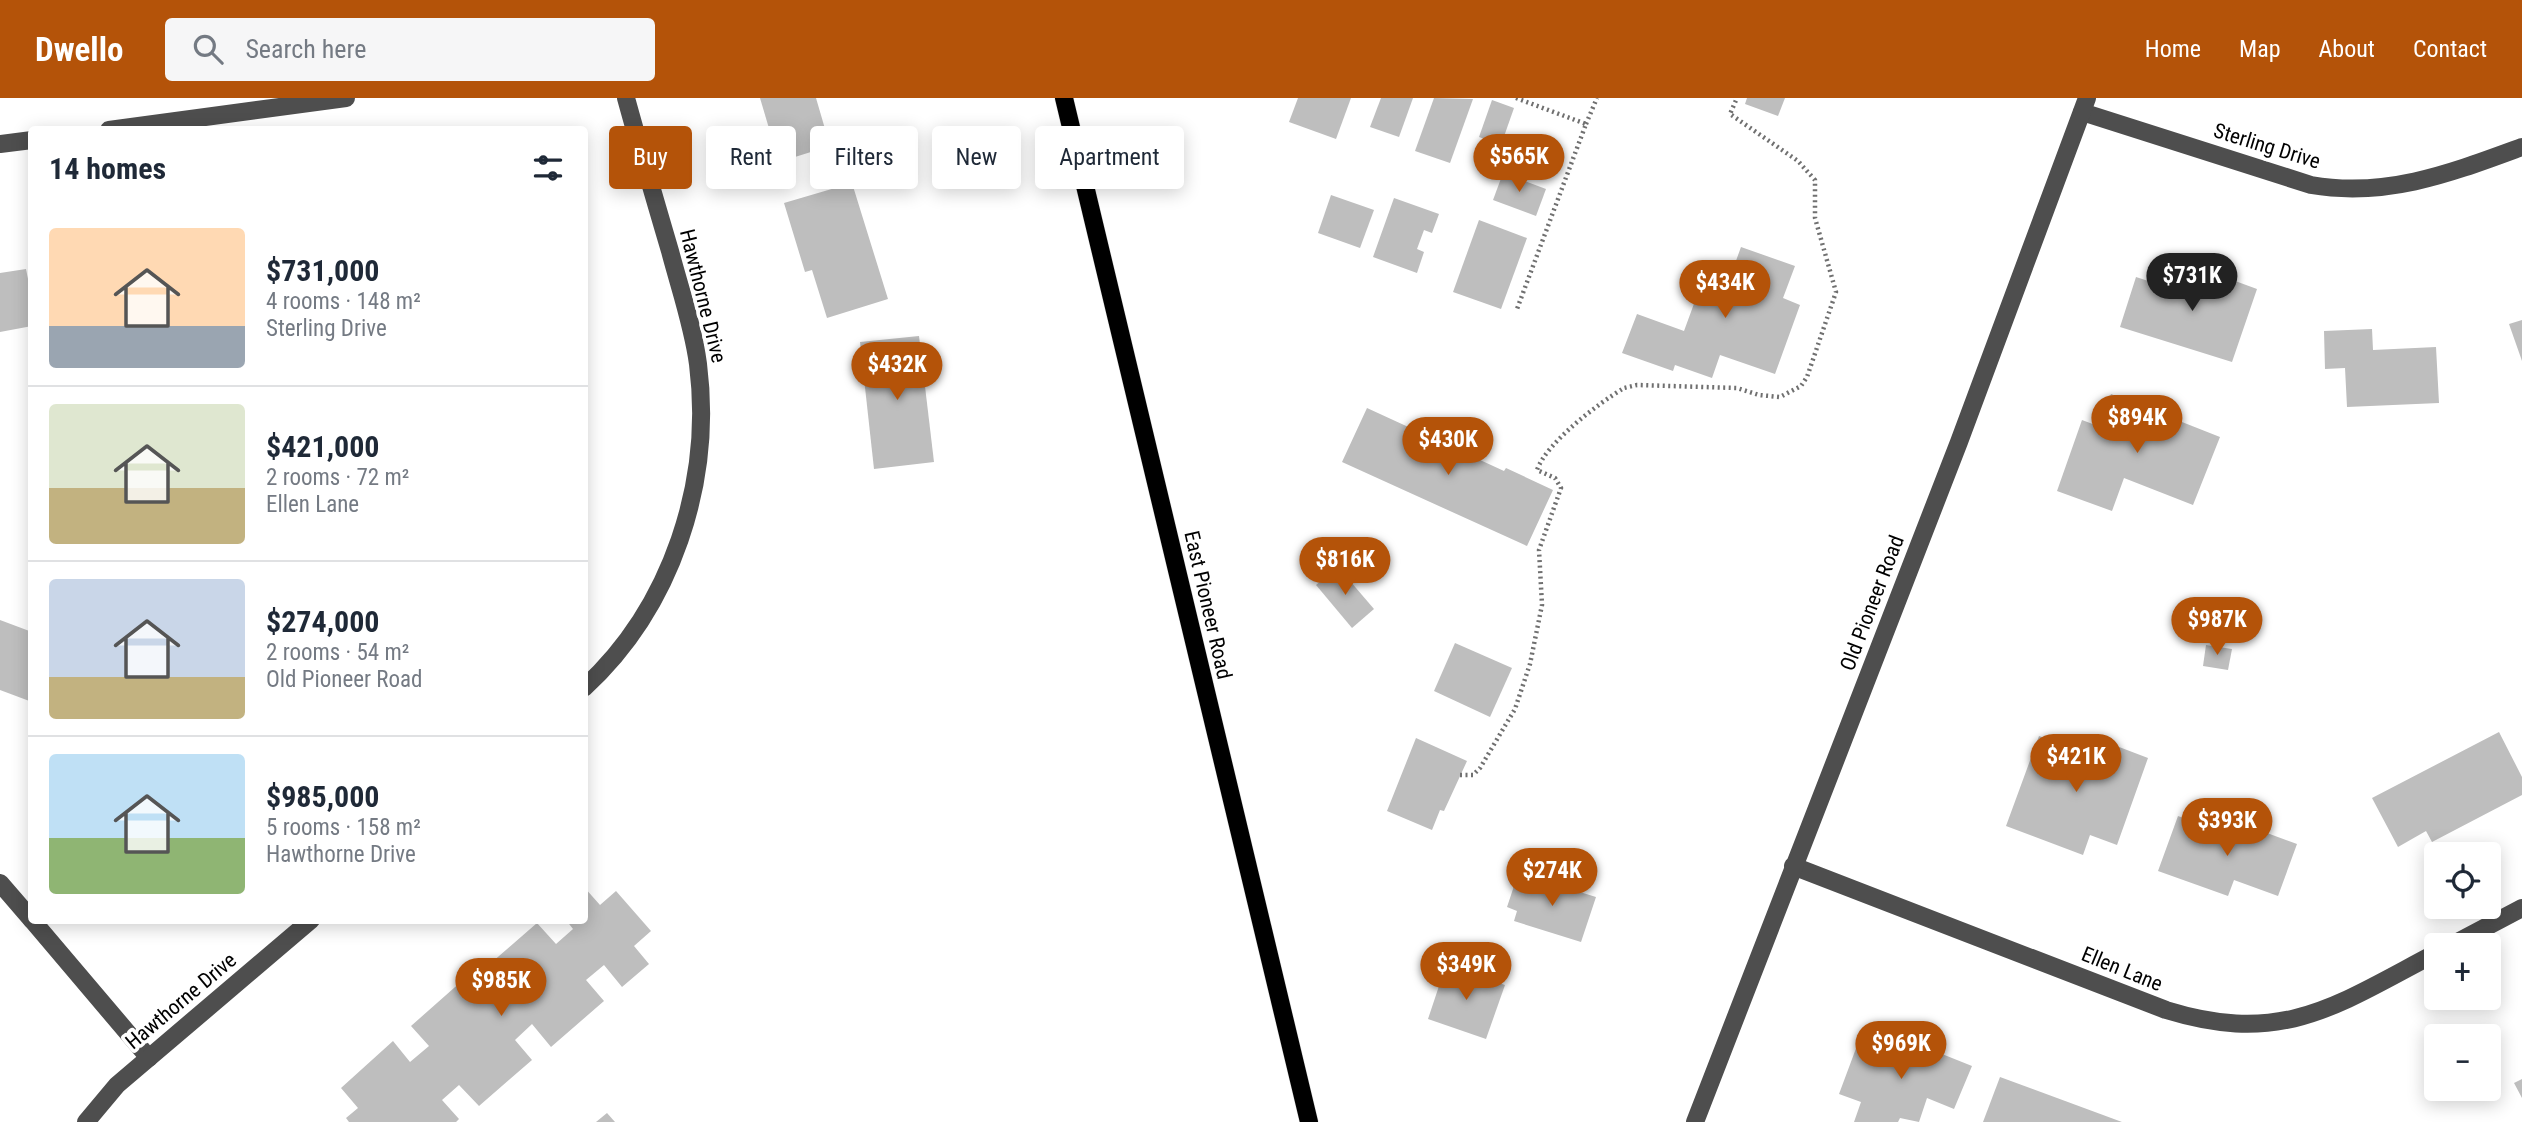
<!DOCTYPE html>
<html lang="en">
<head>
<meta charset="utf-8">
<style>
  :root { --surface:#fff; --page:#f6f6f7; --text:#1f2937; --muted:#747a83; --line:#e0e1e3; --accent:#b45309 }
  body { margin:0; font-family:"Roboto Condensed",sans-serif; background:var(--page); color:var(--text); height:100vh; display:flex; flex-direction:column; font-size:26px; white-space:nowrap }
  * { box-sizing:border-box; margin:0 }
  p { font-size:23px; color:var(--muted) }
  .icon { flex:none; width:38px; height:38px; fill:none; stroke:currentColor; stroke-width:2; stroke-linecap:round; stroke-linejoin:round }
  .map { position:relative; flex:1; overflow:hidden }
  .side { position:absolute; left:28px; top:28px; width:560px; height:798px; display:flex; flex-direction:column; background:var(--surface); border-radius:7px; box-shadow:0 4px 18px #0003 }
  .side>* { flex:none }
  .banner { position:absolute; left:609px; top:28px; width:665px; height:63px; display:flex; gap:14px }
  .fabs { position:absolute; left:2424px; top:744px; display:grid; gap:14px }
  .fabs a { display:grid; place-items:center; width:77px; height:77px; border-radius:7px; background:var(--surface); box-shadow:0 4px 18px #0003; font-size:35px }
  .price { position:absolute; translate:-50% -60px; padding:0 16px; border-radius:24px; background:var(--accent); color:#fff; font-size:23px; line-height:46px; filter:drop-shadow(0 2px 4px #0008) }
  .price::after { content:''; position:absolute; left:50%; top:42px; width:21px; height:16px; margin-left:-10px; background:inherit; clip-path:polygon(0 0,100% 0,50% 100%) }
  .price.on { background:#222; color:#fff }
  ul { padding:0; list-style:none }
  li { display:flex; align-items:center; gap:21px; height:175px; padding:0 21px }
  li+li { border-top:2px solid var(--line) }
  li span { display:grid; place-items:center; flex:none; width:196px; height:140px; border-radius:7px; color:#555 }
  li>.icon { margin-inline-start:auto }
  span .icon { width:84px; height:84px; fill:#fffc; stroke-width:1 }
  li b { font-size:30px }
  h2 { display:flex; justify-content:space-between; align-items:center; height:84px; padding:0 21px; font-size:30px }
  .chip { padding:0 24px; border-radius:7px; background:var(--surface); box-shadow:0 4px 18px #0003; font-size:24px; line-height:63px }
  .chip.on { background:var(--accent); color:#fff }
  header { display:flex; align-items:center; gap:42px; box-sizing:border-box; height:98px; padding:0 35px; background:var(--accent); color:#fff }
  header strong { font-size:33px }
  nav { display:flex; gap:38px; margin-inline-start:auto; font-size:24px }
  .search { width:490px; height:63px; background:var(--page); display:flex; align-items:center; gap:18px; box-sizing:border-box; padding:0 24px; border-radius:7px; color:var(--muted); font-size:26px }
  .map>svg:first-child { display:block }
  .building { fill:#bebebe }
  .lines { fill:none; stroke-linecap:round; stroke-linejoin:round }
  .major-casing { stroke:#dbdbdb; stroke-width:19 }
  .path { stroke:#707070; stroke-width:4.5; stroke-dasharray:2 3.5; stroke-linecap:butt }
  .minor { stroke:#4e4e4e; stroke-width:18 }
  .major { stroke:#000; stroke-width:18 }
  .labels { text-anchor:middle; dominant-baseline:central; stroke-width:7; stroke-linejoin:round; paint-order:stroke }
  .street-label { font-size:21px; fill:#000; stroke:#fff }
</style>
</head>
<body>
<header>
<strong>Dwello</strong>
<div class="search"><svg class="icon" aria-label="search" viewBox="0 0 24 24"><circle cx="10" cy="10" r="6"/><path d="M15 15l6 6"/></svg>Search here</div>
<nav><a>Home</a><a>Map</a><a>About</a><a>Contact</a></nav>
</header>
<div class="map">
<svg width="2522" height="1024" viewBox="0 0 2522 1024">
  <rect width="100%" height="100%" fill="#fff"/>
  <g class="building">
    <polygon points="760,0 816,0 830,48 779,64"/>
    <polygon points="1298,0 1351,0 1336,41 1289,24"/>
    <polygon points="1381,0 1413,0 1399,39 1370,29"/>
    <polygon points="1434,0 1473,1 1450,65 1415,53"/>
    <polygon points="1747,0 1785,0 1778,18 1745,6"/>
    <polygon points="1492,2 1514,10 1501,47 1479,39"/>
    <polygon points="1503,75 1546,91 1536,118 1493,102"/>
    <polygon points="852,85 888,201 827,220 812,172 805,174 784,105"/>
    <polygon points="1331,97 1374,112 1360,150 1318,135"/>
    <polygon points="1394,100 1439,116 1432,135 1424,132 1417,151 1424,154 1417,175 1373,159"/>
    <polygon points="1479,122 1527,140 1501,211 1453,194"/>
    <polygon points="1741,149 1795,168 1783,200 1800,207 1775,276 1720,257 1712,280 1675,267 1673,273 1622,255 1637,216 1684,233 1710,162 1733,171"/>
    <polygon points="2197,169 2257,191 2232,264 2120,229 2136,179 2188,196"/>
    <polygon points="26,171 32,201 32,228 0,234 0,175"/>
    <polygon points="2522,222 2522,263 2509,226"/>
    <polygon points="2372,231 2373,252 2436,249 2439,305 2347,309 2345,270 2325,271 2324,233"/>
    <polygon points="919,238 934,364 874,371 860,244"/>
    <polygon points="2111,296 2220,339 2193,407 2124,380 2112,413 2057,393 2082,322 2098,328"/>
    <polygon points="1367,310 1504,373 1506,370 1553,392 1527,448 1342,364"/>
    <polygon points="1338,469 1374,511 1352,530 1316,487"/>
    <polygon points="0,522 32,534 32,604 0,592"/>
    <polygon points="1455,545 1512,570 1490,619 1434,593"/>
    <polygon points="2206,547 2232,551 2228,572 2203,568"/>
    <polygon points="2499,634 2522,679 2522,697 2432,744 2426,733 2398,749 2372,700"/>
    <polygon points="2039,638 2100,660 2106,644 2148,660 2117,747 2090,737 2083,757 2006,728"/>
    <polygon points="1416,640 1467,663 1444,713 1440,712 1432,732 1387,713"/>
    <polygon points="2178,718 2243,742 2248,728 2297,746 2278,798 2234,782 2228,798 2158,773"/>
    <polygon points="1528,778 1596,799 1581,844 1514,823 1517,813 1507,809 1516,782 1526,785"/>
    <polygon points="584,789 600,807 616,793 651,833 634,848 649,866 622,889 604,867 586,882 604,903 551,949 532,926 515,942 532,962 479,1008 459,987 442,1002 459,1021 456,1024 349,1024 346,1020 358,1010 341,990 393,943 410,964 429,948 411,928 463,882 483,905 501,890 484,871 537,825 556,846 573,831 566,822 584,822"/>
    <polygon points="1446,867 1505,887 1486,941 1428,921"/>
    <polygon points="1861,937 1919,958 1922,948 1972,968 1954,1011 1927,1000 1919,1024 1900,1020 1898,1024 1854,1024 1861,1004 1839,996"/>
    <polygon points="2000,979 2122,1024 1983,1024"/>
    <polygon points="2522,981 2522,1000 2514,985"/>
    <polygon points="607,1015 615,1024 596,1024"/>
  </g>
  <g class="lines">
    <defs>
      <polyline id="major" points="1064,0 1309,1024"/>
    </defs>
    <use href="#major" class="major-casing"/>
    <g class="path">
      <polyline points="1516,0 1586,26 1517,211"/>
      <polyline points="1586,26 1597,0"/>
      <path d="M1460,677H1473L1480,670L1515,611L1530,566L1542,507L1539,452L1561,390L1555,380L1537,372C1547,344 1599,305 1624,290L1637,287L1737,290L1759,297L1780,299L1801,288L1807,279L1836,194L1815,120V82L1798,63L1730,16L1737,0"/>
    </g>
    <g class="minor">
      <path d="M2082,14L2311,87C2387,100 2451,75 2522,49"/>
      <polyline points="109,32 346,0"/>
      <polyline points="0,46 32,42"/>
      <path d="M584,590C672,509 713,384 698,266C693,228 680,191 670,153C655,102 640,51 626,0"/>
      <path d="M1793,768L2166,912C2283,948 2335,908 2436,855"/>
      <polyline points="0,785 32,822"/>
      <polyline points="32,822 149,960"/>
      <polyline points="2452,847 2522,810"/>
      <polyline points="86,1024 117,987 311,822"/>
      <polyline points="1695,1024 1959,344 2087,0"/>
    </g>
    <use href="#major" class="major"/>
  </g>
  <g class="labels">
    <g class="street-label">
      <text transform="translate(2267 48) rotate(17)">Sterling Drive</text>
      <text transform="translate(703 198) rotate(76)">Hawthorne Drive</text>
      <text transform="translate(1872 505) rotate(-69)">Old Pioneer Road</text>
      <text transform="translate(1208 507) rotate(77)">East Pioneer Road</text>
      <text transform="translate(2122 871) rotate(22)">Ellen Lane</text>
      <text transform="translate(181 903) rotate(-40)">Hawthorne Drive</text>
    </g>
  </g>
</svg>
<div class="fabs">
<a><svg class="icon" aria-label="locate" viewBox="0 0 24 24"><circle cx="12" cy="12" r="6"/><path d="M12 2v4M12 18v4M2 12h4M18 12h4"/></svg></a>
<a>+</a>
<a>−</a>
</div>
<b class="price" style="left:1519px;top:96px">$565K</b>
<b class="price on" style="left:2192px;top:215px">$731K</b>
<b class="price" style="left:1725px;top:222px">$434K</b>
<b class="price" style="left:897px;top:304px">$432K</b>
<b class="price" style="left:2137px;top:357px">$894K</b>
<b class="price" style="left:1448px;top:379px">$430K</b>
<b class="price" style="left:1345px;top:499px">$816K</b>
<b class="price" style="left:2217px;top:559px">$987K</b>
<b class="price" style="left:2076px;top:696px">$421K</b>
<b class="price" style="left:2227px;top:760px">$393K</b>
<b class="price" style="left:1552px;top:810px">$274K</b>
<b class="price" style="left:1466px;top:904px">$349K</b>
<b class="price" style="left:501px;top:920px">$985K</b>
<b class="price" style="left:1901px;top:983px">$969K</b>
<div class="banner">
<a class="chip on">Buy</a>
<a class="chip">Rent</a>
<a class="chip">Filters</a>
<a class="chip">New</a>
<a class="chip">Apartment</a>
</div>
<section class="side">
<h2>14 homes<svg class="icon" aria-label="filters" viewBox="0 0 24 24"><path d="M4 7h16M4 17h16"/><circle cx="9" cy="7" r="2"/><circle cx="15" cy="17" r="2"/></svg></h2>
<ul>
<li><span style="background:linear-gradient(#ffd9b3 70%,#9aa5b1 0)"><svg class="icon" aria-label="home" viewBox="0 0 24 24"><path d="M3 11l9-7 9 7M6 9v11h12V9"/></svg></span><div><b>$731,000</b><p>4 rooms · 148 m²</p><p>Sterling Drive</p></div></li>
<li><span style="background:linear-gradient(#dfe7d0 60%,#c2b280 0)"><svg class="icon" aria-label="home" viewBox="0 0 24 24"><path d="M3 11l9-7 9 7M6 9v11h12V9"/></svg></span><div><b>$421,000</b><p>2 rooms · 72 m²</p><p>Ellen Lane</p></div></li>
<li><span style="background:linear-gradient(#c9d6e8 70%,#c2b280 0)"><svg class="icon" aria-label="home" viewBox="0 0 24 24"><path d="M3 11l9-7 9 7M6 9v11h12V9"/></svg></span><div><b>$274,000</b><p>2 rooms · 54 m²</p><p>Old Pioneer Road</p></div></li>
<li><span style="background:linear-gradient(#bfe0f5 60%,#8fb573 0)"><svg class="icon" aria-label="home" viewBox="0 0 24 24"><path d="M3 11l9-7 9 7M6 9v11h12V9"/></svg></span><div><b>$985,000</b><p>5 rooms · 158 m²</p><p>Hawthorne Drive</p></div></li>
</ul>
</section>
</div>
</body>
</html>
